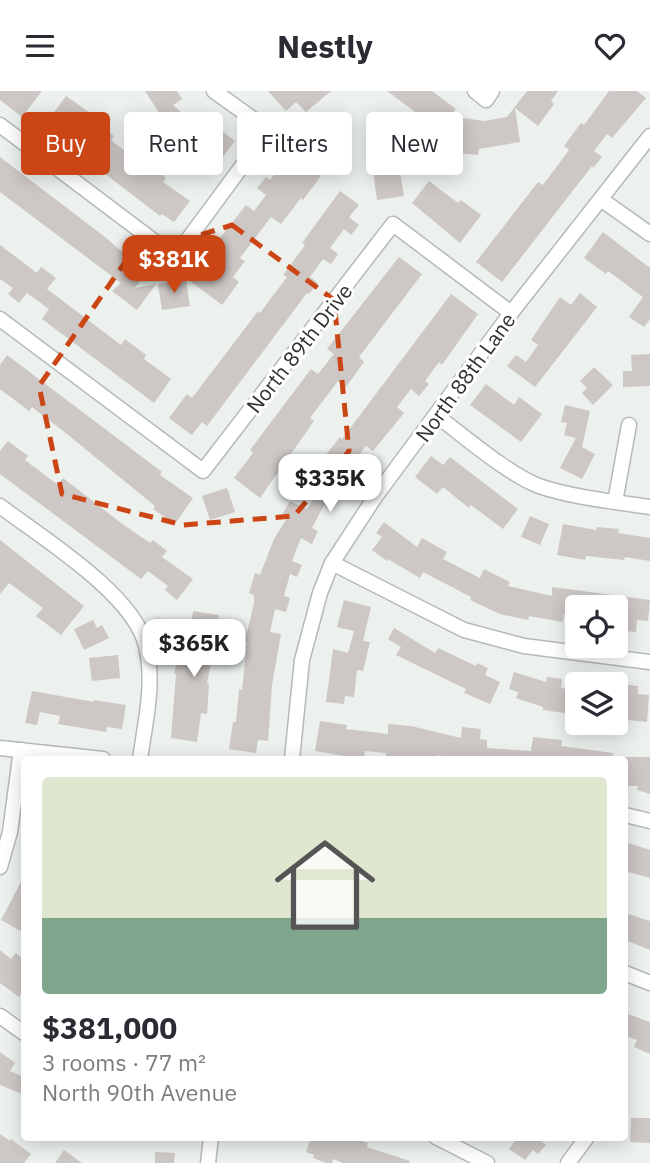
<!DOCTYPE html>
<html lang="en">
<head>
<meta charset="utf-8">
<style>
  :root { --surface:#fff; --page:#f2f2f3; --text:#2b2b33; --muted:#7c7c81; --accent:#cc4514 }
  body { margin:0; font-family:"IBM Plex Sans",sans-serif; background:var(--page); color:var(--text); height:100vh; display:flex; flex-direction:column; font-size:26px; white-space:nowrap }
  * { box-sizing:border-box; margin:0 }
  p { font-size:23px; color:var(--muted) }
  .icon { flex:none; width:38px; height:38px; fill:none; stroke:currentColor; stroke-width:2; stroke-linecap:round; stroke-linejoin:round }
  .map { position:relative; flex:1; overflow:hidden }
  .drawer { position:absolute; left:21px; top:665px; width:607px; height:385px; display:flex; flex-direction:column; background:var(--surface); border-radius:7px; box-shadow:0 4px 18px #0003 }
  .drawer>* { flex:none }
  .guide { position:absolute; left:21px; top:21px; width:609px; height:63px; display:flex; gap:14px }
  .fabs { position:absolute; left:565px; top:504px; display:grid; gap:14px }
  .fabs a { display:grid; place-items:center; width:63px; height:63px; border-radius:7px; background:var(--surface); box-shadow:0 4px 18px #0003; font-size:35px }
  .price { position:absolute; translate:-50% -60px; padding:0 16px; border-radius:14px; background:#fff; color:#222; font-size:23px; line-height:46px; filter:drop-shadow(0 2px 4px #0008) }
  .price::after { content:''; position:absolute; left:50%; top:42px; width:21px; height:16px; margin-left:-10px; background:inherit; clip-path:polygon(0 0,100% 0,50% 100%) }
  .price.selected { background:var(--accent); color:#fff }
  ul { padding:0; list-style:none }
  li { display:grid; align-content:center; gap:14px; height:371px; padding:0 21px }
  li span { display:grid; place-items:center; height:217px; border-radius:7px; color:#555 }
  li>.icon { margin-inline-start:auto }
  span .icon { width:126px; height:126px; fill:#fffc; stroke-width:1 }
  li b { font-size:30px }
  .pill { padding:0 24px; border-radius:7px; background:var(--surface); box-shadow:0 4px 18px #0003; font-size:24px; line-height:63px }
  .pill.selected { background:var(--accent); color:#fff }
  header { display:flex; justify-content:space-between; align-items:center; height:91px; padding:0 21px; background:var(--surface); font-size:32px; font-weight:800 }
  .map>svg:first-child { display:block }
  .building { fill:#cdc7c5 }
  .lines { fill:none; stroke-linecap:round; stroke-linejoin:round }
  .minor-casing { stroke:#b5bab7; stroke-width:17 }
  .minor { stroke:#fff; stroke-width:14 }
  .marked { fill:none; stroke:#cc4514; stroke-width:5; stroke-dasharray:14 9; stroke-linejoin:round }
  .labels { text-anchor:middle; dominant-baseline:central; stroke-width:6; stroke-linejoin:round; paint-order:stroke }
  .street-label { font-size:21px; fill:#303231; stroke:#fff }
</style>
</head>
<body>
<header><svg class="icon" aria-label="menu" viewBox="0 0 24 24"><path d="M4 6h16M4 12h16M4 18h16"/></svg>Nestly<svg class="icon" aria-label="heart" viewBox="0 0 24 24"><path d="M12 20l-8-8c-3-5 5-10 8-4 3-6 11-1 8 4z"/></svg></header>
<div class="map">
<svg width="650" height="1072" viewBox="0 0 650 1072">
  <rect width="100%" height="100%" fill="#ecf1ee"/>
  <g class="building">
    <polygon points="0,0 42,0 22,26 0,9"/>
    <polygon points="145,0 177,0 182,8 173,14 205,43 213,33 235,50 219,71 191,50 183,59 162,40 167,34"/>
    <polygon points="268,0 331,0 306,21 296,11 286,20"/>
    <polygon points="387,0 432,0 456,18 450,25 484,30 507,26 527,0 558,0 551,10 554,13 538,35 515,17 520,51 479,58 478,64 449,61 451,48"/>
    <polygon points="609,0 637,0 646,7 612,47 607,43 594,60 602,66 593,77 592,75 502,191 476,171 538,91 543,94 569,59 564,55 581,32 584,34"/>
    <polygon points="66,5 90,22 87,25 114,45 111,49 141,73 144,70 166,87 163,91 190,110 174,131 162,123 160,125 52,42 60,31 52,24"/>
    <polygon points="308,27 340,31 338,47 331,47 330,59 291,54 292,41 307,43"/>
    <polygon points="291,62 321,85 303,109 301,107 281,133 271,126 240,167 245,170 233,186 239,191 222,214 190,190 210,164 208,162 246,114 254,120 266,104 257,97 266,86 270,89"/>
    <polygon points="0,66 105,146 146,182 135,197 156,193 137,219 112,200 121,192 0,101"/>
    <polygon points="398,70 404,105 377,109 372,73"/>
    <polygon points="429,90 458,112 461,109 481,124 460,152 412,112"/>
    <polygon points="340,100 359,114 349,126 359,134 351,144 344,138 330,157 338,163 331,173 323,168 310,186 318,192 309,203 307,202 207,335 202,331 192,344 169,327 187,303 192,307 258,220 260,222 287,186 283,184 305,154 302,152"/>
    <polygon points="603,141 650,177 650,228 644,236 629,226 643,206 608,180 606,183 584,167"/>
    <polygon points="0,154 37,182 41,176 56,187 47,198 121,254 125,248 146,264 144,268 171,288 154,312 42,228 49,218 27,202 19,212 8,203 13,197 0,188"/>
    <polygon points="399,166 422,183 359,266 364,271 346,296 338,290 310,327 314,330 260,407 234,387 253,362 250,359 311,278 318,283 334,263 327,258"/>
    <polygon points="186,189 190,215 162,219 158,193"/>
    <polygon points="580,202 597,216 535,296 507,275 516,264 526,271 538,254 531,249 560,206 571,214"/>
    <polygon points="451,203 478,223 442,274 439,271 425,290 429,293 419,305 411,298 397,316 404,322 373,360 366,355 351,374 360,380 329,418 324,414 312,437 318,440 312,453 301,447 292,470 302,474 297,486 290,483 284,505 290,507 286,521 275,518 270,541 281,543 272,594 268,650 258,649 256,662 229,658 233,631 236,631 239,598 242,599 247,551 245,550 254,512 254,504 249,502 255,482 260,484 274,448 287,427 282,424 290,410 307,418 319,401 305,390 340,346 342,348"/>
    <polygon points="650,263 650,295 623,296 623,280 632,280 631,264"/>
    <polygon points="7,264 162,381 160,384 193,407 175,433 153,418 155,415 67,343 32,316 29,320 0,298 0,274"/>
    <polygon points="594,276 613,294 593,314 582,302 587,297 580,290"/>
    <polygon points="486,293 514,314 519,306 542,323 521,351 470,314"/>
    <polygon points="565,314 590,320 582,356 595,363 582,388 560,377 576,347 564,344 567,332 561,331"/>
    <polygon points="8,350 28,365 25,369 58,394 63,387 121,432 150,452 153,449 167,460 162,466 193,488 177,509 165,499 168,495 148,480 141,488 0,383 0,360"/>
    <polygon points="431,365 443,374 450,366 518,418 503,438 471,414 469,417 443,396 437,403 415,386"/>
    <polygon points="227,397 235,421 210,429 202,405"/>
    <polygon points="530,425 549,433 540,454 521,446"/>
    <polygon points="384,431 417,456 422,447 447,461 443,468 480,487 484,478 510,491 508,495 552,505 552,496 650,509 648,530 637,529 636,541 621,540 623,516 578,516 577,525 564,523 563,531 529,525 528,529 500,523 470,509 471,506 423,481 420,487 388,468 387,470 372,459 382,446 376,442"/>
    <polygon points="563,433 596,439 597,436 619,438 618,442 650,447 650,470 625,466 624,469 586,465 585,469 557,464"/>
    <polygon points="0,449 84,515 61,544 36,525 43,517 9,492 0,503"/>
    <polygon points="344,509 371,516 363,550 370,551 363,580 357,579 354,606 345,605 344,613 326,611 333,558 348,562 354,540 337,536"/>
    <polygon points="193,520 219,524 207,593 209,593 207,623 201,622 197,651 171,647 176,583 174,583 177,570 188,572 192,545 189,545"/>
    <polygon points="93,529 97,537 102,534 109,547 84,559 74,538"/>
    <polygon points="394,537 435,562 438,557 476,575 477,572 488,577 485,584 500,591 490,613 464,602 466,598 396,564 401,556 388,548"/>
    <polygon points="118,564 120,587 92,590 89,567"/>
    <polygon points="514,581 546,591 547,586 562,588 561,597 574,599 571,623 543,619 543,616 516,607 518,601 509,598"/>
    <polygon points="621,593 638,595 638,603 649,604 647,631 617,628"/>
    <polygon points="32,600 94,611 93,609 126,614 122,638 107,636 106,641 58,633 60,625 40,621 37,634 25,632"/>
    <polygon points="320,630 347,634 346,638 388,643 388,633 411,635 461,647 462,636 481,638 480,648 487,649 487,657 531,660 533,646 562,649 561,655 613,662 612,668 456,668 437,664 436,668 386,668 386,662 365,660 364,668 350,666 315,660"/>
    <polygon points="625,666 650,666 650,703 637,699 638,695 625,695"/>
    <polygon points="625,751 650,759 650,787 625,780"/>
    <polygon points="24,785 24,842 1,829"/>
    <polygon points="625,822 650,830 650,859 625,849"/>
    <polygon points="0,859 11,868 16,862 24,868 24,899 19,906 0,892"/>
    <polygon points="625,922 650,931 650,963 634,956 637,949 625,945"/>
    <polygon points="0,961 15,972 10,980 24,986 24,1004 0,994"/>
    <polygon points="631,1027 650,1027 650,1052 630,1051"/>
    <polygon points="0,1043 10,1050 11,1048 31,1063 24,1072 0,1072"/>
    <polygon points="311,1046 350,1046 368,1052 367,1056 410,1070 409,1072 343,1072 333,1068 332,1072 326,1072 313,1067 314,1064 306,1061"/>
    <polygon points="518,1046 536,1046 546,1054 538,1063 533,1059 525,1069 509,1058"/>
    <polygon points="64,1059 82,1072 55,1072"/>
    <polygon points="155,1061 175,1062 174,1072 155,1072"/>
  </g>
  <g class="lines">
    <defs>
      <g id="minor">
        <polyline points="475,0 486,9 492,0"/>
        <polyline points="0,34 175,166 265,44 253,28 214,0"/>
        <polyline points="602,109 650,143"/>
        <polyline points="0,228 203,380 393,133 511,222"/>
        <path d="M437,325C464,345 509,384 539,395C570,406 617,411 650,416"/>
        <polyline points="615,411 629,334"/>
        <path d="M0,415C42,447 134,503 146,555C155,592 145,632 140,668"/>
        <polyline points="332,472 464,539 524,555 650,571"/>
        <polyline points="143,543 159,536"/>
        <polyline points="0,657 103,668"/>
        <polyline points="292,668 302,569 320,502 332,472 375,406 511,222 650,45"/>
        <polyline points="625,724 650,730"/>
        <polyline points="0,776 10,741 21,659"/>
        <polyline points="625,882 650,892"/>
        <polyline points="0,925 24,942"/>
        <polyline points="436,1046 487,1072"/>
        <polyline points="208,1072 211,1046"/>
        <polyline points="568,1072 587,1046"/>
      </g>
    </defs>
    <use href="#minor" class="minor-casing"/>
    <use href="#minor" class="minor"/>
  </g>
  <path class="marked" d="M232,134L334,209L349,360L294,425L183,434L62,403L39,295L128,167Z"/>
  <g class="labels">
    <g class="street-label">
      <text transform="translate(299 257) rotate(-52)">North 89th Drive</text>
      <text transform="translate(465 286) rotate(-54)">North 88th Lane</text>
    </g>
  </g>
</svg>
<div class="fabs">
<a><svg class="icon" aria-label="locate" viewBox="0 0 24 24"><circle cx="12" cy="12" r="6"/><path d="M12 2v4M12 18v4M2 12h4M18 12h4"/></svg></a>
<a><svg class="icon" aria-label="layers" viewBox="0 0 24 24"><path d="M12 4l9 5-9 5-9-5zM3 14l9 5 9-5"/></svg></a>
</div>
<b class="price selected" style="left:174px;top:204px">$381K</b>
<b class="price" style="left:330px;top:423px">$335K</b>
<b class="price" style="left:194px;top:588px">$365K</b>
<div class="guide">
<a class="pill selected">Buy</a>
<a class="pill">Rent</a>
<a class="pill">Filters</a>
<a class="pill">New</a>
</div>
<section class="drawer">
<ul>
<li><span style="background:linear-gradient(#dfe7d0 65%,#7fa58c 0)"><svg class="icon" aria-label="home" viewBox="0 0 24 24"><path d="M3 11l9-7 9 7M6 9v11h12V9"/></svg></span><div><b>$381,000</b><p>3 rooms · 77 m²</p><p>North 90th Avenue</p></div></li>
</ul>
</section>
</div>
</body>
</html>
